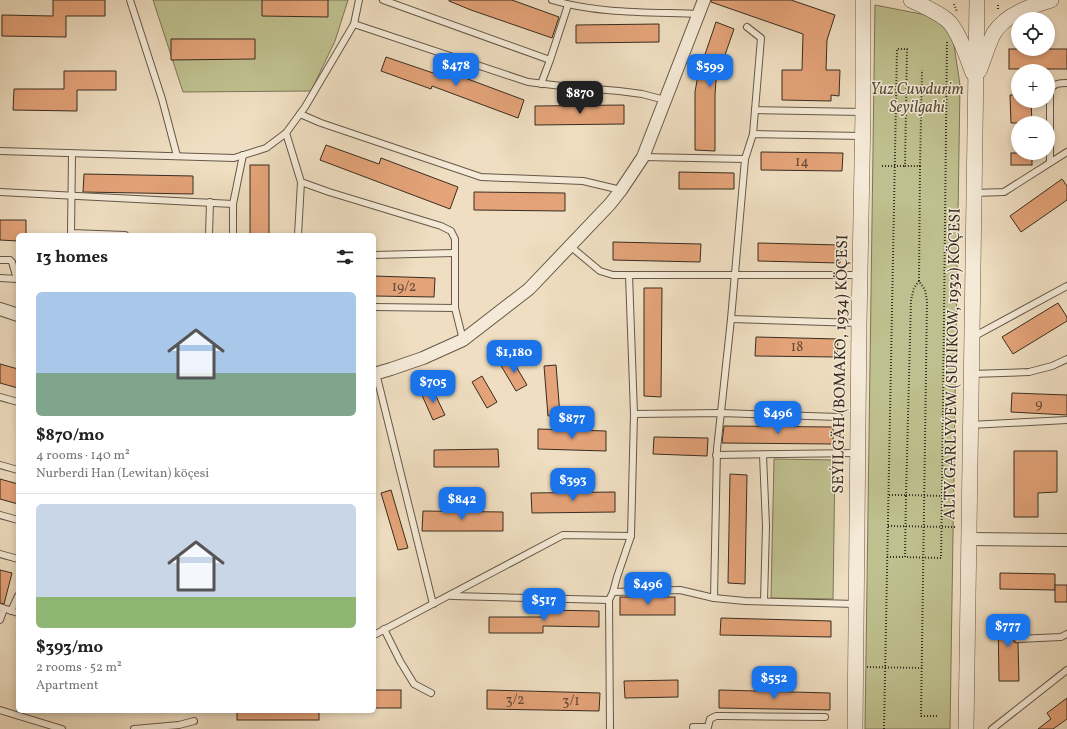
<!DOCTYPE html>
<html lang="en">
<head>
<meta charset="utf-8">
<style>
  :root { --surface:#fff; --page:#f2f2f2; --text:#222; --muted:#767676; --line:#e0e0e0; --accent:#1a73e8 }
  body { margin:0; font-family:Vollkorn,serif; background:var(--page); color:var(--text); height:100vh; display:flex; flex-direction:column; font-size:15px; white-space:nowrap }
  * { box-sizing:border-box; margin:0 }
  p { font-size:13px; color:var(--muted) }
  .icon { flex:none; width:22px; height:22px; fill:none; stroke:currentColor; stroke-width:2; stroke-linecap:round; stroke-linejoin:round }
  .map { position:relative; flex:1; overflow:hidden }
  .panel { position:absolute; left:16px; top:233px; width:360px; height:480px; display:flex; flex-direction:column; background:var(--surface); border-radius:6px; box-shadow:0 2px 6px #0003 }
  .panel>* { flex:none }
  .tools { position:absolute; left:1011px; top:12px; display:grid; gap:8px }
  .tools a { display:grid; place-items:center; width:44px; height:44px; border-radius:50%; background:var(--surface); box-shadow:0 2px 6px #0003; font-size:20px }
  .price { position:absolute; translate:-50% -34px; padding:0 9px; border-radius:8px; background:var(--accent); color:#fff; font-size:13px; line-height:26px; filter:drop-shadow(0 1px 2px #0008) }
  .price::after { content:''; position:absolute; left:50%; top:24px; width:12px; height:9px; margin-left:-6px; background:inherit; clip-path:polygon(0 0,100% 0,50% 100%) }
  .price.active { background:#222; color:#fff }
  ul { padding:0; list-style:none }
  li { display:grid; align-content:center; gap:8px; height:212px; padding:0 20px }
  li+li { border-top:1px solid var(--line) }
  li span { display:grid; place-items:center; height:124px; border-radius:6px; color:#555 }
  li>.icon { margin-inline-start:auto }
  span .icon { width:72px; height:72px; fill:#fffc; stroke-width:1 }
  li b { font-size:17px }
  h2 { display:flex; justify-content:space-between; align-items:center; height:48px; padding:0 20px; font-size:17px }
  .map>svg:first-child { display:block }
  .green { fill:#bfc08f; stroke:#7c7658 }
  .building { fill:#e4a379; stroke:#392c20 }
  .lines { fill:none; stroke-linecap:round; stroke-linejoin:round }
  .service-casing { stroke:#665848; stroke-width:8 }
  .minor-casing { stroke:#665848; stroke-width:14 }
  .tertiary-casing { stroke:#665848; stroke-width:16 }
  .path { stroke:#392c20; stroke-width:2; stroke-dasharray:1 2; stroke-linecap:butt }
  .service { stroke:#f5ead7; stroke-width:6 }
  .minor { stroke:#f5ead7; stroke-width:12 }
  .tertiary { stroke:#f5ead7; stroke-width:15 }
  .labels { text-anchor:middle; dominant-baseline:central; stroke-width:3; stroke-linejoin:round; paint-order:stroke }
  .number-label { font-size:14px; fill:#644a36 }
  .park-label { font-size:16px; font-style:italic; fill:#5a513c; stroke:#f5ead7 }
  .street-label { font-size:16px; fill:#392c20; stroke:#f5ead7 }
</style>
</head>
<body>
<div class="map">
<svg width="1067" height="729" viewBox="0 0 1067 729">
  <rect width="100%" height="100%" fill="#efdec1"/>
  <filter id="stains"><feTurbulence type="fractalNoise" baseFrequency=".005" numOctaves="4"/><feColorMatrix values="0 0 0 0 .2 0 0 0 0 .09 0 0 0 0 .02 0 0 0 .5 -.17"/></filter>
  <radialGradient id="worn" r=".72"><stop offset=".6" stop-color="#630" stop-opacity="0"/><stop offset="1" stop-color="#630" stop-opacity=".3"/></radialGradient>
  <g class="green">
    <polygon points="153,0 348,0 335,41 311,91 183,92"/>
    <polygon points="875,5 931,16 952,32 960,85 950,729 865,729"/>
    <polygon points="774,459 835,460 833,599 771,598"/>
  </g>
  <g class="building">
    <polygon points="53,0 105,0 105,16 66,16 66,37 2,36 2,15 53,16"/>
    <polygon points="262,0 328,0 328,17 262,16"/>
    <polygon points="449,0 512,0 559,17 552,38 471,10 449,1"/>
    <polygon points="711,0 791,0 835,15 827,40 826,70 840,70 839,96 831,95 831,101 782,100 782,70 802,70 803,34 711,2"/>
    <polygon points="716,22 734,29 716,81 715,94 715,151 695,150 695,92 698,75"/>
    <polygon points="659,24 659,42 576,43 576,25"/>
    <polygon points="171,39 255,39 255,59 171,60"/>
    <rect x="1009" y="49" width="58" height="20"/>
    <polygon points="386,57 439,75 441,69 524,100 518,118 432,86 431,89 381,71"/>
    <polygon points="64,71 116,71 116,90 77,90 77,111 13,110 14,89 64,89"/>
    <polygon points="1010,95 1018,95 1018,101 1031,101 1032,123 1011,123"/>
    <polygon points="624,105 624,124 535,125 535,106"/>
    <polygon points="326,145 379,164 381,158 458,187 450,209 320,160"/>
    <polygon points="761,152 843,153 842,171 761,170"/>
    <rect x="1011" y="153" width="21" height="12"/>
    <rect x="250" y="165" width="19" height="70"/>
    <polygon points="679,172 734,173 734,189 679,189"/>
    <polygon points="84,174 193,176 193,194 83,192"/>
    <polygon points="1062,179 1067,186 1067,200 1021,232 1010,216"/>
    <polygon points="474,192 565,193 565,211 474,210"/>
    <polygon points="0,220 26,220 26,235 18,235 18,241 0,240"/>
    <polygon points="613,242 701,244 700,262 613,260"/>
    <polygon points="758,243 840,245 840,263 758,261"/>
    <polygon points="374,276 435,278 434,297 374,296"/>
    <polygon points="644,288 662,288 661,397 644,396"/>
    <polygon points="1058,303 1067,317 1067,321 1013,354 1002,337"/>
    <polygon points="756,337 838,339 837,357 755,356"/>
    <polygon points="511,358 527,385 516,391 500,364"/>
    <polygon points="0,364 18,369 18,388 0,383"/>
    <polygon points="556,365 560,415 548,416 544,366"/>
    <polygon points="482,376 497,402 487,408 472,382"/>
    <polygon points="432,388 445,415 433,420 421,393"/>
    <polygon points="1012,393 1067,395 1067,415 1011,412"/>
    <polygon points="724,426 833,427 833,444 722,443"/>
    <polygon points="538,429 606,431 606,451 538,449"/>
    <polygon points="654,437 708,438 707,456 653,454"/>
    <polygon points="498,449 499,467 434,467 434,450"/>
    <polygon points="1014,451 1057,451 1057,492 1038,493 1038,517 1014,517"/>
    <polygon points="730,474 747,475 745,584 728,583"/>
    <polygon points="0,479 18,484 18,504 0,499"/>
    <polygon points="391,490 408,548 398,550 381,493"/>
    <polygon points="615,492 615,512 532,513 531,493"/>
    <polygon points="423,511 503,512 503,531 422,531"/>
    <polygon points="0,570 12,573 4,604 0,603"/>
    <polygon points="1000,573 1055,574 1055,590 1000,589"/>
    <rect x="1055" y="585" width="12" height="17"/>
    <rect x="620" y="597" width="55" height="18"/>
    <polygon points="544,610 599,611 599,627 543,626 543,633 489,633 489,617 544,617"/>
    <polygon points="1018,615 1018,634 1015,635 1014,639 1014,642 1018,643 1019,681 999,681 998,616"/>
    <polygon points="721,618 831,621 831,637 720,635"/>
    <polygon points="678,680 678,697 625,698 624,681"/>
    <rect x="374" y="690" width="27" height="18"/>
    <polygon points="487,690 600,693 599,711 487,709"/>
    <polygon points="719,690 830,693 830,710 719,708"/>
    <polygon points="1067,698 1067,719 1053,729 1038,729 1051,719 1047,713"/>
    <rect x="237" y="711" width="82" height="9"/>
  </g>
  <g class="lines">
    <defs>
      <g id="service">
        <polyline points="130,0 162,99 177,156"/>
        <polyline points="383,0 550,60"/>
        <path d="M552,0C597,14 651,12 699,14"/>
        <polyline points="354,24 359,0"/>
        <polyline points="747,27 761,38 755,110 863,112"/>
        <polyline points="541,84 550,60 568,5"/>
        <polyline points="300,114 321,123 481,177 583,181 621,190"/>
        <polyline points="286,133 301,182 329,192 441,226 451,231 455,239 455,308 463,340"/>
        <polyline points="753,134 755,110"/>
        <polyline points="0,151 234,158 266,148 286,133 305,107 354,24 528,82 570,87 619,91 642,94 665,100"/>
        <polyline points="72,154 71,233 125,235"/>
        <polyline points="643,157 745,159"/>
        <path d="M1050,162V91C1053,83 1060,83 1067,83"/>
        <polyline points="0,192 233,204"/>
        <polyline points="974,193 1004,192 1067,152"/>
        <polyline points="209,235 210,202"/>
        <polyline points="233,235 233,204 243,155"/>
        <polyline points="298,235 301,182"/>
        <polyline points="570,246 600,271 613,275 860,275"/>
        <polyline points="374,255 454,253"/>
        <polyline points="0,260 10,260 12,262 17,279"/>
        <polyline points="0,278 18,279"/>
        <polyline points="374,307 455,308"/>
        <polyline points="731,319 859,323"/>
        <polyline points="973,337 1067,286"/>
        <polyline points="376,373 433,604"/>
        <polyline points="971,374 1029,372 1052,366 1067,359"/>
        <polyline points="0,397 18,402"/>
        <polyline points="634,414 721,413 839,417"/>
        <polyline points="970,425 1067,420"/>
        <polyline points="716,455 858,453"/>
        <polyline points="763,455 766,526 764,601"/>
        <polyline points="0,465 18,470"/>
        <polyline points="0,515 18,520"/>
        <polyline points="0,554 18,559"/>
        <polyline points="613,592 680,590 714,598 745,601 856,604"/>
        <polyline points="452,596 609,600"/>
        <polyline points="714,598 717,449 731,319 745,159 753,134 862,136"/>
        <polyline points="0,607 18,613"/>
        <polyline points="11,611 18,596"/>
        <polyline points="0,620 4,609"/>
        <polyline points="384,629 400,661 414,684 431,693"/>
        <polyline points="374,635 563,535 631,536"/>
        <polyline points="1018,639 1061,637 1067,634"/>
        <polyline points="0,710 62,729"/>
        <polyline points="693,727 708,727 710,719 716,716 722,716 825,717"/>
        <polyline points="134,729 179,725 194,721"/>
        <polyline points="610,729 609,600 613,592 617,577 631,536 634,414 629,275"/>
        <polyline points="992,729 1067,670"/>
      </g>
      <g id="minor">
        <polyline points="0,309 18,315"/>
        <polyline points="374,374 391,369 423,358 463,340 529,289 610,204 621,190 643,157 704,0"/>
        <polyline points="968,539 1067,540"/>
      </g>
      <g id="tertiary">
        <path d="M911,0C923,6 936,11 947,20C959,30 967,58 973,73"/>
        <path d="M979,71C984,59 988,44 994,33C1006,14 1031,6 1051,0"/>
        <polyline points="855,729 859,323 863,112 863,0"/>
        <polyline points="966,729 977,0"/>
      </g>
    </defs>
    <use href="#service" class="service-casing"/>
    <use href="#minor" class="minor-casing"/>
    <use href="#tertiary" class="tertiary-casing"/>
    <g class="path">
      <polyline points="954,4 957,12"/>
      <polyline points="998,5 998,11"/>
      <polyline points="882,166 905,166"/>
      <polyline points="920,166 919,281 925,290 927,301 921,716 938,716"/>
      <polyline points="919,281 914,288 911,300 906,495 942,496 947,41"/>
      <polyline points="889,495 906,495 905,557 941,558 942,496"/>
      <polyline points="888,526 955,527"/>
      <polyline points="887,557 905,557"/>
      <polyline points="867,667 922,668"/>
      <polyline points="884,729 897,49 907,49 905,166 920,166 922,70"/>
    </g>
    <use href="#service" class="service"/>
    <use href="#minor" class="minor"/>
    <use href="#tertiary" class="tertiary"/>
  </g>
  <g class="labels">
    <g class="number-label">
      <text x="802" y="162">14</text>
      <text x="404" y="287">19/2</text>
      <text x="797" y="347">18</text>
      <text x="1039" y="404">9</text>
      <text x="515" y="700">3/2</text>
      <text x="571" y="701">3/1</text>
    </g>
    <g class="park-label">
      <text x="917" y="90">Yuz Cuwdurim<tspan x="917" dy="18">Seyilgahi</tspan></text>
    </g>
    <g class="street-label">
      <text transform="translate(841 364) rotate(-89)">SEÝILGÄH (BOMAKO, 1934) KÖÇESI</text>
      <text transform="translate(953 364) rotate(-89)">ALTY GARLYÝEW (SURIKOW, 1932) KÖÇESI</text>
    </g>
  </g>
  <rect width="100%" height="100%" filter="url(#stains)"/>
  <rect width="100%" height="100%" fill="url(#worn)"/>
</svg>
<div class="tools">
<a><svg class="icon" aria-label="locate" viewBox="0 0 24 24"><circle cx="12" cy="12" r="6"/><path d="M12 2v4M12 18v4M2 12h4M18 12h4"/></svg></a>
<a>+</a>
<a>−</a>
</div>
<b class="price" style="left:456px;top:87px">$478</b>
<b class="price" style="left:710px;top:88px">$599</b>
<b class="price active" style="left:580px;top:115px">$870</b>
<b class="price" style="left:514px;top:374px">$1,180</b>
<b class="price" style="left:433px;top:404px">$705</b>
<b class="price" style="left:778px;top:435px">$496</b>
<b class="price" style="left:572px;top:440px">$877</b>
<b class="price" style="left:573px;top:502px">$393</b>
<b class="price" style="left:462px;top:521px">$842</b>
<b class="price" style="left:648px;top:606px">$496</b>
<b class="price" style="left:544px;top:622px">$517</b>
<b class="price" style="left:1008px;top:648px">$777</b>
<b class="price" style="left:774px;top:700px">$552</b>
<section class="panel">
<h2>13 homes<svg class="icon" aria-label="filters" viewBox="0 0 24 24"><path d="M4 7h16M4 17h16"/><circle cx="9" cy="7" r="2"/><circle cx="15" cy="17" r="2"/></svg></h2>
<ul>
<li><span style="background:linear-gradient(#a9c7e8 65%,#7fa58c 0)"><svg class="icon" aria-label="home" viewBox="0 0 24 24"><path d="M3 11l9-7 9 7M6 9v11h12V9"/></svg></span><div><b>$870/mo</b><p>4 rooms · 140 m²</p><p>Nurberdi Han (Lewitan) köçesi</p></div></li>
<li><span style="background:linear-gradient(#c9d6e8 75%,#8fb573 0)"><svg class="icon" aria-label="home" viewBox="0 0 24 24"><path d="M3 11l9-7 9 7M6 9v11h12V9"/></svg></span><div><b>$393/mo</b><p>2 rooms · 52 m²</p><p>Apartment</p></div></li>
</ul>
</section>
</div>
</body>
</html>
